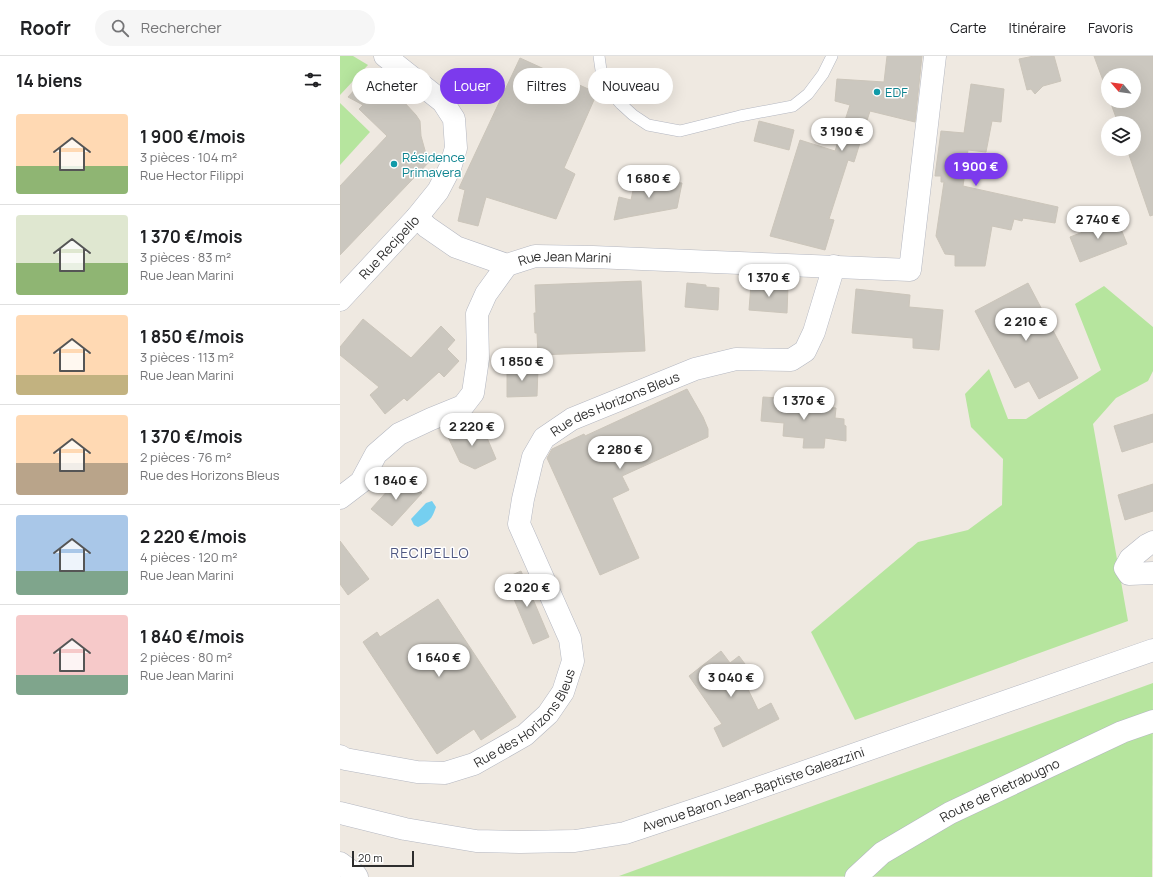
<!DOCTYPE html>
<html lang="fr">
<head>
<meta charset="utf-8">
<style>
  :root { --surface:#fff; --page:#f6f6f6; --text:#202124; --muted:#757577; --line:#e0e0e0; --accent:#7c3aed }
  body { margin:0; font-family:Manrope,sans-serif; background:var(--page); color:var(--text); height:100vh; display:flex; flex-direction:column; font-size:15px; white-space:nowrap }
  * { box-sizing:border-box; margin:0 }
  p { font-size:13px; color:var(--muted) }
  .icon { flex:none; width:22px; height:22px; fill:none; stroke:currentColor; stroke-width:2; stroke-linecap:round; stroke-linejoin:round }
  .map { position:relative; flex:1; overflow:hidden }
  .panel { display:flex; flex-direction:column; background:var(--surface); width:340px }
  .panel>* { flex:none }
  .top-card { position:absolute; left:12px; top:12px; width:380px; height:36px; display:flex; gap:8px }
  .needle { width:26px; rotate:298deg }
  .fabs { position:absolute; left:761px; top:12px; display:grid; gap:8px }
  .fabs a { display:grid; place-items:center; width:40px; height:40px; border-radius:50%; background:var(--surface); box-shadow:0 4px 16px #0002; font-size:20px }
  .scale { position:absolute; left:12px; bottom:10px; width:62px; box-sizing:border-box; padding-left:4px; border:2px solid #2e2e2e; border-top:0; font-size:11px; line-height:14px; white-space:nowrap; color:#2e2e2e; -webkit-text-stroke:3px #fff; paint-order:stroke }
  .price { position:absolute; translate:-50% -34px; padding:0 9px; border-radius:14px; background:#fff; color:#222; font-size:13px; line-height:26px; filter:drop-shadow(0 1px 2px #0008) }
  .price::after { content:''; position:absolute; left:50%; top:24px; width:12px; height:9px; margin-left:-6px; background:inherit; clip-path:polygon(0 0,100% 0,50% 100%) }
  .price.current { background:var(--accent); color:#fff }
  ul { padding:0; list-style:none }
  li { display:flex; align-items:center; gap:12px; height:100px; padding:0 16px }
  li+li { border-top:1px solid var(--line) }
  li span { display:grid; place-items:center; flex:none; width:112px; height:80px; border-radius:4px; color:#555 }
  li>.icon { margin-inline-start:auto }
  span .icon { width:48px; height:48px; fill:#fffc; stroke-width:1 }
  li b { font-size:17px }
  h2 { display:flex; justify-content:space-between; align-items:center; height:48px; padding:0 16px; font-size:17px }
  .chip { padding:0 14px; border-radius:18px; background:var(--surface); box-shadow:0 4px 16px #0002; font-size:14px; line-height:36px }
  .chip.current { background:var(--accent); color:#fff }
  header { display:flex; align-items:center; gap:24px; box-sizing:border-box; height:56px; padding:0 20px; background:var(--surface); border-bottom:1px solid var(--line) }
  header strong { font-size:19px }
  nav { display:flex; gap:22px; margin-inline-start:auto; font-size:14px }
  .search { width:280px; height:36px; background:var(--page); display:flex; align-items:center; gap:10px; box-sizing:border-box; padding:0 14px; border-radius:22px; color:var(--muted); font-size:15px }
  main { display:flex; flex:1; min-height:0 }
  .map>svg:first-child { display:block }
  .green { fill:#b6e59e }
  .water { fill:#75cff0 }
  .building { fill:#cbc7bf; stroke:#cbc5ba }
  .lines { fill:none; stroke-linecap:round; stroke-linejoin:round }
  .lane-casing { stroke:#b4b7c1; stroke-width:12 }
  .street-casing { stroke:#b4b7c1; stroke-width:23 }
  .secondary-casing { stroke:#b4b7c1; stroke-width:23 }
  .lane { stroke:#fff; stroke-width:11 }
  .street { stroke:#fff; stroke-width:22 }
  .secondary { stroke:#fff; stroke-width:22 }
  .culture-dot { fill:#0f9aa8; stroke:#fff; stroke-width:1.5 }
  .labels { text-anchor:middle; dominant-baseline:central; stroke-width:3; stroke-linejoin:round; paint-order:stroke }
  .culture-label { font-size:13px; fill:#0d838f; stroke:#fff; text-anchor:start }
  .street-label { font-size:13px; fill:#2e2e2e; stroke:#fff }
  .neighbourhood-label { font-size:14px; letter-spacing:1px; fill:#4d5680; stroke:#fff }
</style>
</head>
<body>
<header>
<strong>Roofr</strong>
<div class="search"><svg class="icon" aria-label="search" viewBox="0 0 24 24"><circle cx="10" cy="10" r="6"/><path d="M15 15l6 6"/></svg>Rechercher</div>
<nav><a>Carte</a><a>Itinéraire</a><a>Favoris</a></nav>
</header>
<main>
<section class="panel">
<h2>14 biens<svg class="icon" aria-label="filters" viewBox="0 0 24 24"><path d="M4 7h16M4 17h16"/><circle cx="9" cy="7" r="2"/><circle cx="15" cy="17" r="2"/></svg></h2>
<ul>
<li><span style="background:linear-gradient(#ffd9b3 65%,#8fb573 0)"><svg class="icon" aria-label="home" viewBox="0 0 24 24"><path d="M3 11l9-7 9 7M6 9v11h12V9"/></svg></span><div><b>1 900 €/mois</b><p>3 pièces · 104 m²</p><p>Rue Hector Filippi</p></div></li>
<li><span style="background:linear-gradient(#dfe7d0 60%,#8fb573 0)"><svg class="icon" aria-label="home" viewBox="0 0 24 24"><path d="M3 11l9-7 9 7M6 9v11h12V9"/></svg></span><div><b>1 370 €/mois</b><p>3 pièces · 83 m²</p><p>Rue Jean Marini</p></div></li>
<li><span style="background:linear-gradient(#ffd9b3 75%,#c2b280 0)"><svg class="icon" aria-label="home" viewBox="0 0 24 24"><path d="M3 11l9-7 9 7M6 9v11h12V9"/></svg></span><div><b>1 850 €/mois</b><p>3 pièces · 113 m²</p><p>Rue Jean Marini</p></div></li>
<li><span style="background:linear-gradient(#ffd9b3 60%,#b9a48a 0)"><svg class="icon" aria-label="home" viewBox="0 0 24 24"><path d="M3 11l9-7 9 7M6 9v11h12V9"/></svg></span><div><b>1 370 €/mois</b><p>2 pièces · 76 m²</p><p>Rue des Horizons Bleus</p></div></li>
<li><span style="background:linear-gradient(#a9c7e8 70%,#7fa58c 0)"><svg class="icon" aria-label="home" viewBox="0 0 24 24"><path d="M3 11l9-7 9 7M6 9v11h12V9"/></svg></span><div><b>2 220 €/mois</b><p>4 pièces · 120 m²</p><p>Rue Jean Marini</p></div></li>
<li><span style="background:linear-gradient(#f6c9c9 75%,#7fa58c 0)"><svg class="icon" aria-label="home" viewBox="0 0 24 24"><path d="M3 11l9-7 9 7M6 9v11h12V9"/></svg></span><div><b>1 840 €/mois</b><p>2 pièces · 80 m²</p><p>Rue Jean Marini</p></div></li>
</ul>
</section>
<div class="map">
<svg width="813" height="821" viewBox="0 0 813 821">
  <rect width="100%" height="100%" fill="#efe9e1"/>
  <g class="green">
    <polygon points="0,0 13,0 28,9 0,39"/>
    <polygon points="0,47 30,76 0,109"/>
    <polygon points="764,230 813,271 813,315 808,325 776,342 753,368 788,565 515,664 471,576 578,486 628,474 662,449 663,403 631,371 625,338 649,313 668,363 686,363 761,314 735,248"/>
    <polygon points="813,627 812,821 279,820"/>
  </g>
  <path class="water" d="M92,445L96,451C92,463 89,466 78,471L74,469L71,463L86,447Z"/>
  <g class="building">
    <polygon points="547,0 582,0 575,66 530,55 514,106 508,104 489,163 494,164 485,194 430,180 460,84 495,95 510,49 495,45 497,23 544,26"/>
    <polygon points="694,0 714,0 721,25 703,30 695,38 691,33 687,34 679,3"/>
    <polygon points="754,0 813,0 813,159 810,160 787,93 794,93 794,67 778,67 770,45 794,45 794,19 768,19 768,38"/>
    <polygon points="180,2 257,37 224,112 235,118 216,163 146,141 138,170 118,165 125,134 119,132"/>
    <polygon points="37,14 65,45 64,46 76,59 80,65 81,80 86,98 91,104 0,199 0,130 47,80 19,53 23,49 8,41 30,17"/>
    <polygon points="631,28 664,33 661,66 652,65 646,96 628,94 623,130 718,151 715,167 683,162 682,165 674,163 671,174 652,170 645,210 615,210 615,199 605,198 596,180 604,126 601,126 601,120 595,120 601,75 624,77"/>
    <polygon points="419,65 454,74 449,94 414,85"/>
    <polygon points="295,125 342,127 337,152 288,161 274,164 279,141 291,144"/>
    <polygon points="777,163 787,188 740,206 730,181"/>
    <polygon points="301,225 305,295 198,299 197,277 195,277 194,257 196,257 195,229"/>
    <polygon points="347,227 366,229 366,231 379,232 378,254 345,251"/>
    <polygon points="688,227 738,322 699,343 689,325 675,332 635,255"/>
    <polygon points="411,228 448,230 447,257 409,254"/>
    <polygon points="516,233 570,239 569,251 603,254 599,294 573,292 573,282 512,277"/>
    <polygon points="23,263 71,302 101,270 115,284 107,293 119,305 104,321 99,316 67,345 64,342 45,358 30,339 39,331 0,299 0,291"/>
    <polygon points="167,312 198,312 197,340 167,341"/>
    <polygon points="347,333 363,361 368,373 368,381 282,420 289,434 272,442 299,502 260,519 207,402 212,393 244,378 245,380"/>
    <polygon points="423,341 456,343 456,349 496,352 495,362 504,363 504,369 506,370 506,385 485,382 484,392 463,392 464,382 443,380 444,367 421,365"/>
    <polygon points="813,358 813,386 782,396 774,370"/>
    <polygon points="134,367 139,380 145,377 156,403 135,413 120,406 107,379"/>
    <polygon points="61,420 82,437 52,470 31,453"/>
    <polygon points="813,428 813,455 785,464 778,439"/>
    <polygon points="0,485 29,523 8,539 0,528"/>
    <polygon points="181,515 209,581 193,588 165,522"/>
    <polygon points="98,543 176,661 141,684 134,673 97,698 23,586 37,576 40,581"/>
    <polygon points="381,595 390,607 399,600 414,620 405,627 418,654 431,647 439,663 383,691 374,672 382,668 349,620"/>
  </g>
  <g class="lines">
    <defs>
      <polyline id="lane" points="259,0 261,14 266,26 273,39 281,48 293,59 308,69 340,75 400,60 453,50 468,38 483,18 492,0"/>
      <g id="street">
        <polyline points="77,161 87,171 116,191 167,209"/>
        <path id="s1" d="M0,244L77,161L98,135L110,112L116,92L114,63L103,46L45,0"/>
        <path id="s2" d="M0,442L21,426L36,398L59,378L91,363L123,350L133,337L138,303L137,258L146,238L167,209L195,200L253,201L570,214L595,0"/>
        <polyline points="813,486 807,489 790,503 785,512 789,518 813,517"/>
        <path id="s3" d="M0,700L5,703L77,716L105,717L134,708L185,679L208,658L223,636L233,605L230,583L179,468L183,443L193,401L204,382L232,363L355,313L396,303L451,304L465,295L474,276L494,210"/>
        <polyline points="0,807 15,818 17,821"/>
      </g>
      <g id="secondary">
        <path id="s4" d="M0,757L65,773L136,785L180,786L235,785L285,777L378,746L813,594"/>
        <path id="s5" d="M516,821L542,797L610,757L782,676L813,665"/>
      </g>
    </defs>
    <use href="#lane" class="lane-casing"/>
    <use href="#street" class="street-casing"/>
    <use href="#secondary" class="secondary-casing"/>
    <use href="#lane" class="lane"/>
    <use href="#street" class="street"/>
    <use href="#secondary" class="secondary"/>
  </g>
  <g class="culture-dot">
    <circle cx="537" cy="36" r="4"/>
    <circle cx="54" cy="108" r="4"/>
  </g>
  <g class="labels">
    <g class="culture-label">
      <text x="545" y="36">EDF</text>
      <text x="62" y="101">Résidence<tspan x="62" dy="15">Primavera</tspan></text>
    </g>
    <g class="street-label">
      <text stroke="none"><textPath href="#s1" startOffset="72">Rue Recipello</textPath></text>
      <text stroke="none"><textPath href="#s2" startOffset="371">Rue Jean Marini</textPath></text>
      <text stroke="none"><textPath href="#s3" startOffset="604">Rue des Horizons Bleus</textPath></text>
      <text stroke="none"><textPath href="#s3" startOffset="208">Rue des Horizons Bleus</textPath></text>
      <text stroke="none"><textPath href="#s4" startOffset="424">Avenue Baron Jean-Baptiste Galeazzini</textPath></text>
      <text stroke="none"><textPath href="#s5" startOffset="169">Route de Pietrabugno</textPath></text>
    </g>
    <g class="neighbourhood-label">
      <text x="90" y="496">RECIPELLO</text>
    </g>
  </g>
</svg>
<div class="fabs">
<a><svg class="needle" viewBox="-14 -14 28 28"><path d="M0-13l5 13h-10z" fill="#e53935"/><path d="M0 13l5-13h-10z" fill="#757577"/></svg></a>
<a><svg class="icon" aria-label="layers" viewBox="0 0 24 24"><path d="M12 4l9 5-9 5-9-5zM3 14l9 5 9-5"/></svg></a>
</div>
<div class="scale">20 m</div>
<b class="price" style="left:502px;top:96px">3 190 €</b>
<b class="price current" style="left:636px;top:131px">1 900 €</b>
<b class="price" style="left:309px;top:143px">1 680 €</b>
<b class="price" style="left:758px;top:184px">2 740 €</b>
<b class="price" style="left:429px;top:242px">1 370 €</b>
<b class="price" style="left:686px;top:286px">2 210 €</b>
<b class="price" style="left:182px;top:326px">1 850 €</b>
<b class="price" style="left:464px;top:365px">1 370 €</b>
<b class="price" style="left:132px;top:391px">2 220 €</b>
<b class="price" style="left:280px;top:414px">2 280 €</b>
<b class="price" style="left:56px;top:445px">1 840 €</b>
<b class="price" style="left:187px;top:552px">2 020 €</b>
<b class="price" style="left:99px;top:622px">1 640 €</b>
<b class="price" style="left:391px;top:642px">3 040 €</b>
<div class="top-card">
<a class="chip">Acheter</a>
<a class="chip current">Louer</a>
<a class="chip">Filtres</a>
<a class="chip">Nouveau</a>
</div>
</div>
</main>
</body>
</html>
